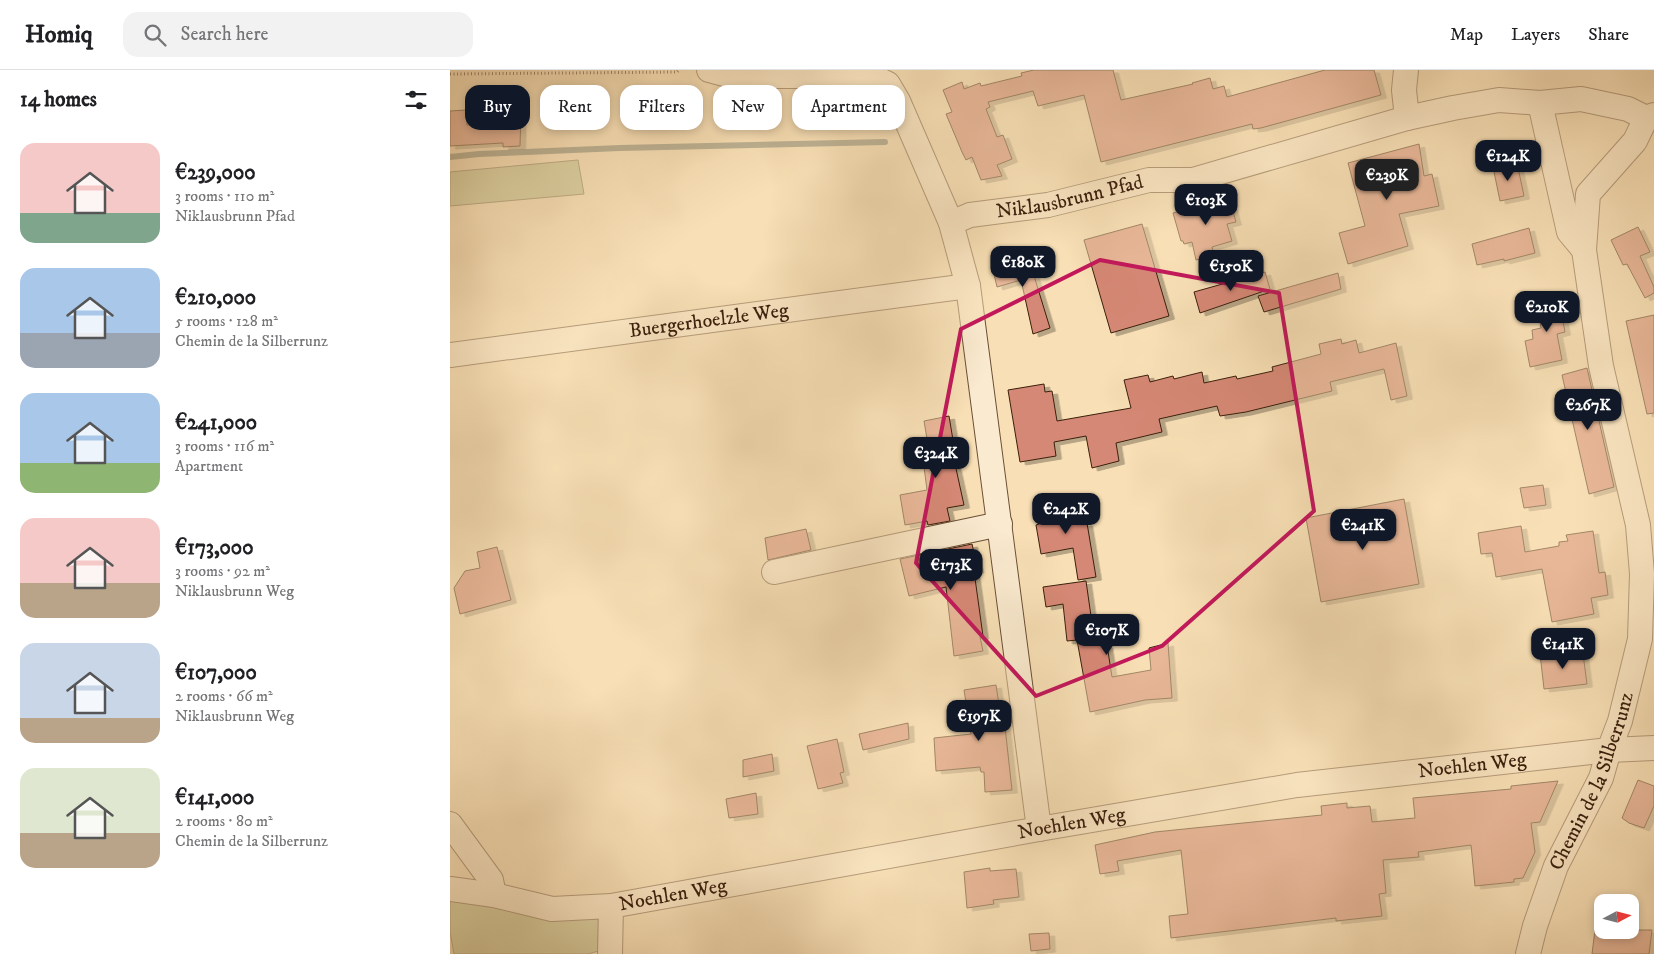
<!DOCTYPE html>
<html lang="en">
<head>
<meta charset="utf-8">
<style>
  :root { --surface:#fff; --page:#f2f2f2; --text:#202124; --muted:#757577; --line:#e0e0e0; --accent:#111827 }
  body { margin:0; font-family:"IM FELL DW Pica",serif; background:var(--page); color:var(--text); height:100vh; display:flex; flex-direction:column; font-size:19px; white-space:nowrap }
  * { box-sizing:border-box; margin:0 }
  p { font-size:16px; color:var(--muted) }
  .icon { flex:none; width:28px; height:28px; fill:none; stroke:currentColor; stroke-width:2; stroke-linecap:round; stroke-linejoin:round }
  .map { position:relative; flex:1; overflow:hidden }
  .sheet { display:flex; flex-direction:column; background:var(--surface); width:450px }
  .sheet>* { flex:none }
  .guide { position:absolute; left:15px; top:15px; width:475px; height:45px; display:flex; gap:10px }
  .needle { width:32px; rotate:83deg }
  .buttons { position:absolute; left:1144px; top:824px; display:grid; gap:10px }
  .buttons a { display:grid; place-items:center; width:45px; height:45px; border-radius:10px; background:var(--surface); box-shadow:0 2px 8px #0003; font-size:25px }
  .price { position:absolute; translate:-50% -42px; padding:0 11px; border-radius:10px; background:var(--accent); color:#fff; font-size:16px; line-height:32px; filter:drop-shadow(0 1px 2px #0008) }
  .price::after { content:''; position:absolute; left:50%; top:30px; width:15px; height:11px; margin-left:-8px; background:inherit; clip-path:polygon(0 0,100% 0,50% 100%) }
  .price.active { background:#222; color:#fff }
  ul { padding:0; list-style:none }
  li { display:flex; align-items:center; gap:15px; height:125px; padding:0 20px }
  li span { display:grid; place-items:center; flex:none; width:140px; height:100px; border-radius:15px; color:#555 }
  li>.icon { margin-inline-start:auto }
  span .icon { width:60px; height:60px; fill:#fffc; stroke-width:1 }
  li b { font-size:21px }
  h2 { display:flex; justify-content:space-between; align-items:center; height:60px; padding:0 20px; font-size:21px }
  .chip { padding:0 18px; border-radius:15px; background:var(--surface); box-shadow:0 2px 8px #0003; font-size:18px; line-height:45px }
  .chip.active { background:var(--accent); color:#fff }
  header { display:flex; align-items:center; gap:30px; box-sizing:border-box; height:70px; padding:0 25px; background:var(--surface); border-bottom:1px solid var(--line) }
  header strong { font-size:24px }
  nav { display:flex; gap:28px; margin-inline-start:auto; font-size:18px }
  .search { width:350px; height:45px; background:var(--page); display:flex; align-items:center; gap:12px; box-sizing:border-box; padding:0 18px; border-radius:15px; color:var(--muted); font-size:19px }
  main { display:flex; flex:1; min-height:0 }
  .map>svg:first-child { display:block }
  .green { fill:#bdc28d; stroke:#7c704d }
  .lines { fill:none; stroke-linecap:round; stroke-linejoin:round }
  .stream { stroke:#757d6e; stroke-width:6 }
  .building { fill:#d58875; stroke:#3a1f0d; filter:url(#shadow) }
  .minor-casing { stroke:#6a4f37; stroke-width:26 }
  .path { stroke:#3a1f0d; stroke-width:3; stroke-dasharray:1 2.5; stroke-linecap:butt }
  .minor { stroke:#faeacf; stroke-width:24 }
  .marked { fill:none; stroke:#c2185b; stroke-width:4; stroke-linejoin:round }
  .labels { text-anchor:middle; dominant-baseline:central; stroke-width:5; stroke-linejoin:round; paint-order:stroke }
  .street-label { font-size:20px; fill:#3a1f0d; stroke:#faeacf }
</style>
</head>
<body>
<header>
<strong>Homiq</strong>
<div class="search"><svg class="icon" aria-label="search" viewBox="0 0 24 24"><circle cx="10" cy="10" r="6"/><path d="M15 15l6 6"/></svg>Search here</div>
<nav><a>Map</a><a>Layers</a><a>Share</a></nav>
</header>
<main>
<section class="sheet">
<h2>14 homes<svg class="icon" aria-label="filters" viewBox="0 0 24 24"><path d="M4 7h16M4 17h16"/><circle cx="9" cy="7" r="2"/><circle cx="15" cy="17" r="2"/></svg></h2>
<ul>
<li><span style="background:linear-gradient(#f6c9c9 70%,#7fa58c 0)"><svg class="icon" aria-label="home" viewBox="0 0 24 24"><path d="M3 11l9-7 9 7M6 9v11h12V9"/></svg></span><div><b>€239,000</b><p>3 rooms · 110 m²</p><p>Niklausbrunn Pfad</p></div></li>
<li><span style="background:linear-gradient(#a9c7e8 65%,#9aa5b1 0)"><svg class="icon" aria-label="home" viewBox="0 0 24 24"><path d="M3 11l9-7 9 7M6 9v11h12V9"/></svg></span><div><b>€210,000</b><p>5 rooms · 128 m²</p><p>Chemin de la Silberrunz</p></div></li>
<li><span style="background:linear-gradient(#a9c7e8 70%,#8fb573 0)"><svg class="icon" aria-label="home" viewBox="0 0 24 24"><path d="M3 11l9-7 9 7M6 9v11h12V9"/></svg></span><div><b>€241,000</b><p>3 rooms · 116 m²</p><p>Apartment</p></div></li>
<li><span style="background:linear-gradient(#f6c9c9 65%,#b9a48a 0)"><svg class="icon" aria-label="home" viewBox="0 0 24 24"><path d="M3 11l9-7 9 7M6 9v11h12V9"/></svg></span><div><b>€173,000</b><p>3 rooms · 92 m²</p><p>Niklausbrunn Weg</p></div></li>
<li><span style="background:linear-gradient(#c9d6e8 75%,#b9a48a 0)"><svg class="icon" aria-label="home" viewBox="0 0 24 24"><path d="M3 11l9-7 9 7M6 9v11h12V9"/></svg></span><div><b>€107,000</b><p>2 rooms · 66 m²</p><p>Niklausbrunn Weg</p></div></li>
<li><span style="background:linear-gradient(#dfe7d0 65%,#b9a48a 0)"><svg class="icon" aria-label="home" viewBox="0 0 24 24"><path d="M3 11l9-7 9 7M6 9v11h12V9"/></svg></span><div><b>€141,000</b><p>2 rooms · 80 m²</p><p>Chemin de la Silberrunz</p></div></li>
</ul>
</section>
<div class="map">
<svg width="1204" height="884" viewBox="0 0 1204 884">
  <defs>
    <filter id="shadow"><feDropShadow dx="5.5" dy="3" stdDeviation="0" flood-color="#0004"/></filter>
  </defs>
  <rect width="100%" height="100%" fill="#f8dfb5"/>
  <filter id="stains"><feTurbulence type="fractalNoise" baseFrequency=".004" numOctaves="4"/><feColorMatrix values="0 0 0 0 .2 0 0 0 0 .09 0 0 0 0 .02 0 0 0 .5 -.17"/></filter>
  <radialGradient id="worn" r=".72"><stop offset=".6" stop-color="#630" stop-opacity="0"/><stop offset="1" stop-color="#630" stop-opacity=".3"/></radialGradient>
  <g class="green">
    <polygon points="128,90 134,124 0,136 0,102"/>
    <polygon points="0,816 162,842 162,877 138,884 4,884 0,862"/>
  </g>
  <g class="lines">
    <polyline class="stream" points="0,87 29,84 170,78 435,72"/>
  </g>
  <g class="building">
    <polygon points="584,0 663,0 671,30 743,14 742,13 760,8 763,19 774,16 777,27 875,0 924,0 931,25 811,58 803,59 802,54 651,92 634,25 588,36 583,21 538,32 540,37 536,39 547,67 553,65 562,89 547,95 552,106 531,110 522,87 516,90 512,82 496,44 502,42 493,20 512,12 514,19 530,13 531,16 572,6 571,3"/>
    <polygon points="54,38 71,39 70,76 53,77 53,73 0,76 0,41 16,40 17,55 53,53"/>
    <polygon points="969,74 974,106 982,104 989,136 949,144 958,176 898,194 889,163 915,156 898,93"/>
    <polygon points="1067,93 1074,126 1050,131 1043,97"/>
    <polygon points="779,127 786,152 777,154 782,171 762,177 764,186 746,190 742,172 734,174 733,171 731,171 723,143"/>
    <polygon points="692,154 719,246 661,263 634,170"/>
    <polygon points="1188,157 1200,182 1190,186 1204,217 1204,223 1195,228 1177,194 1173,195 1161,170"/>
    <polygon points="1079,158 1085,183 1054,191 1054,189 1027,195 1022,174"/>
    <polygon points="568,184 572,198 581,196 600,258 583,264 571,210 547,217 541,191"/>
    <polygon points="815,202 820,219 750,243 744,222"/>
    <polygon points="888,203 891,219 814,242 808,226"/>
    <polygon points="1108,224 1115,262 1107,264 1112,290 1080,297 1075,271 1083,269 1082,260 1091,258 1086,229"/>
    <polygon points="1204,245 1204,343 1197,344 1176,251"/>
    <polygon points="891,269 892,274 906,270 909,283 946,273 957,326 941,330 934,299 880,312 882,321 796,342 770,346 767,336 709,349 712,362 666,373 669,391 642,398 636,366 604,372 606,386 570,392 558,320 594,314 595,322 602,321 607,351 681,338 674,310 698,305 700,312 723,306 724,309 752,302 754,313 786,306 787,309 823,301 822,297 871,284 869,274"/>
    <polygon points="1137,298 1164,417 1139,424 1112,305"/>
    <polygon points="499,346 507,394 505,394 514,435 497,438 500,451 478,455 477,451 455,455 450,425 477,420 473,389 480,387 474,351"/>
    <polygon points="1093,415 1096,435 1074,438 1070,418"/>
    <polygon points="608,428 609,432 624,430 627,454 637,453 646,507 628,510 623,478 591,484 586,455 589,454 587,443 593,441 591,431"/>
    <polygon points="954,429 969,514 871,532 856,448"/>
    <polygon points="1071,456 1075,482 1109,476 1109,472 1118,471 1116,465 1143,461 1149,503 1155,502 1158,525 1141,528 1144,544 1102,552 1092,499 1046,507 1042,483 1031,484 1028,463"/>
    <polygon points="356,459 361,480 318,490 315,468"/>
    <polygon points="522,474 528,500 524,501 533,566 530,567 533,581 504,586 496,517 459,526 450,489"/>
    <polygon points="47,477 61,530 10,544 4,518 15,501 30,498 27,482"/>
    <polygon points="636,511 644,567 651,566 653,576 657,575 662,607 701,600 699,578 718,573 722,628 695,630 640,642 627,570 617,571 613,534 596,537 593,517"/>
    <polygon points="1122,581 1122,586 1133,584 1137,614 1094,619 1090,584"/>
    <polygon points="546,615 551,648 554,648 562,720 535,722 534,702 531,702 530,697 486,701 484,668 521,664 514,620"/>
    <polygon points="458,653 459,669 413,680 409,664"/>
    <polygon points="387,669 394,702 390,703 393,713 368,719 357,676"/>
    <polygon points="322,684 324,701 293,707 293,690"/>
    <polygon points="1188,710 1204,716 1204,736 1194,758 1179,753 1172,748"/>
    <polygon points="1108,711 1090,752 1081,753 1085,782 1073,808 1064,809 1064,812 1025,816 1021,775 968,782 969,787 933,790 936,823 929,824 932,846 886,851 886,848 721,868 719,846 738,844 731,780 667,791 669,801 650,804 645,775 705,762 872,745 871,736 897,733 897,738 920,736 922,752 965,748 963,728 1061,719 1061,716"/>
    <polygon points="306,723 308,744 279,748 276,729"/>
    <polygon points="540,798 540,801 566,799 569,827 543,830 544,834 517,838 514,802"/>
    <polygon points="1145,860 1202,860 1199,884 1142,884"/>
    <polygon points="599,863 600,879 581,881 579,864"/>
  </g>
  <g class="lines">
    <defs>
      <g id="minor">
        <polyline points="259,0 281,6 422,6 438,14 448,31 501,153 518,216 589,759"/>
        <polyline points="956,0 954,20 957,48"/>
        <polyline points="1090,33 1119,162 1134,180"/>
        <path id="s1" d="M501,153L520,145L598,135L699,110H743L957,48L1003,38L1049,30L1090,33L1131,29L1178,39L1196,48"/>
        <path id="s2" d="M0,285L518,216"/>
        <polyline points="324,502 550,454"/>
        <polyline points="0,754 41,810 44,825"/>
        <path id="s3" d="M0,819L44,825L102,839L161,836L589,759L847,715L1159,680L1204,678"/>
        <polyline points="160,884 161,836"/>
        <path id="s4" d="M1078,884L1085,856L1106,796L1151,708L1159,680L1170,651L1190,569L1192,504L1188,455L1151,296L1134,180L1138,124L1185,71L1196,48L1204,45"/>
      </g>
    </defs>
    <use href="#minor" class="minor-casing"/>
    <polyline class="path" points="0,4 227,2 229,0"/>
    <use href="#minor" class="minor"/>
  </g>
  <path d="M0 0H1204V884H0ZM650,190L829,223L864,441L712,576L586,626L466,493L511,259Z" fill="#f8dfb5" fill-opacity=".55" fill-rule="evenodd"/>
  <path class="marked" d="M650,190L829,223L864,441L712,576L586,626L466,493L511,259Z"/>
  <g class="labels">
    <g class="street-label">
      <text stroke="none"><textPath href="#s1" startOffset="122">Niklausbrunn Pfad</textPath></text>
      <text stroke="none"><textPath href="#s2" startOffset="261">Buergerhoelzle Weg</textPath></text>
      <text stroke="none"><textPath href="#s3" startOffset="1036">Noehlen Weg</textPath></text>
      <text stroke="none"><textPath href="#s4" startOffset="185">Chemin de la Silberrunz</textPath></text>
      <text stroke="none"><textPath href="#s3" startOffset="631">Noehlen Weg</textPath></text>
      <text stroke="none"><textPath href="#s3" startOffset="226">Noehlen Weg</textPath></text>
    </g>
  </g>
  <rect width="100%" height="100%" filter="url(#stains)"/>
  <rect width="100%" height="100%" fill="url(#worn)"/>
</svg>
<div class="buttons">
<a><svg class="needle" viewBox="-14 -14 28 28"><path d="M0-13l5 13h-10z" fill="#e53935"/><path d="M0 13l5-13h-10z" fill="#757577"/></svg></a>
</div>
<b class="price" style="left:1058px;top:112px">€124K</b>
<b class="price active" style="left:937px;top:131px">€239K</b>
<b class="price" style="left:756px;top:156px">€103K</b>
<b class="price" style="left:573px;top:218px">€180K</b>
<b class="price" style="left:781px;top:222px">€150K</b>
<b class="price" style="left:1097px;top:263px">€210K</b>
<b class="price" style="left:1138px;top:361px">€267K</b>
<b class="price" style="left:486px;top:409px">€324K</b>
<b class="price" style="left:616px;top:465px">€242K</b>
<b class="price" style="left:913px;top:481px">€241K</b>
<b class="price" style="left:501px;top:521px">€173K</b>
<b class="price" style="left:657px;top:586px">€107K</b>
<b class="price" style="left:1113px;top:600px">€141K</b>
<b class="price" style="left:529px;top:672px">€197K</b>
<div class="guide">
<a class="chip active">Buy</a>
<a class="chip">Rent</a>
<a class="chip">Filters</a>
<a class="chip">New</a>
<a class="chip">Apartment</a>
</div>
</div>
</main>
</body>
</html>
